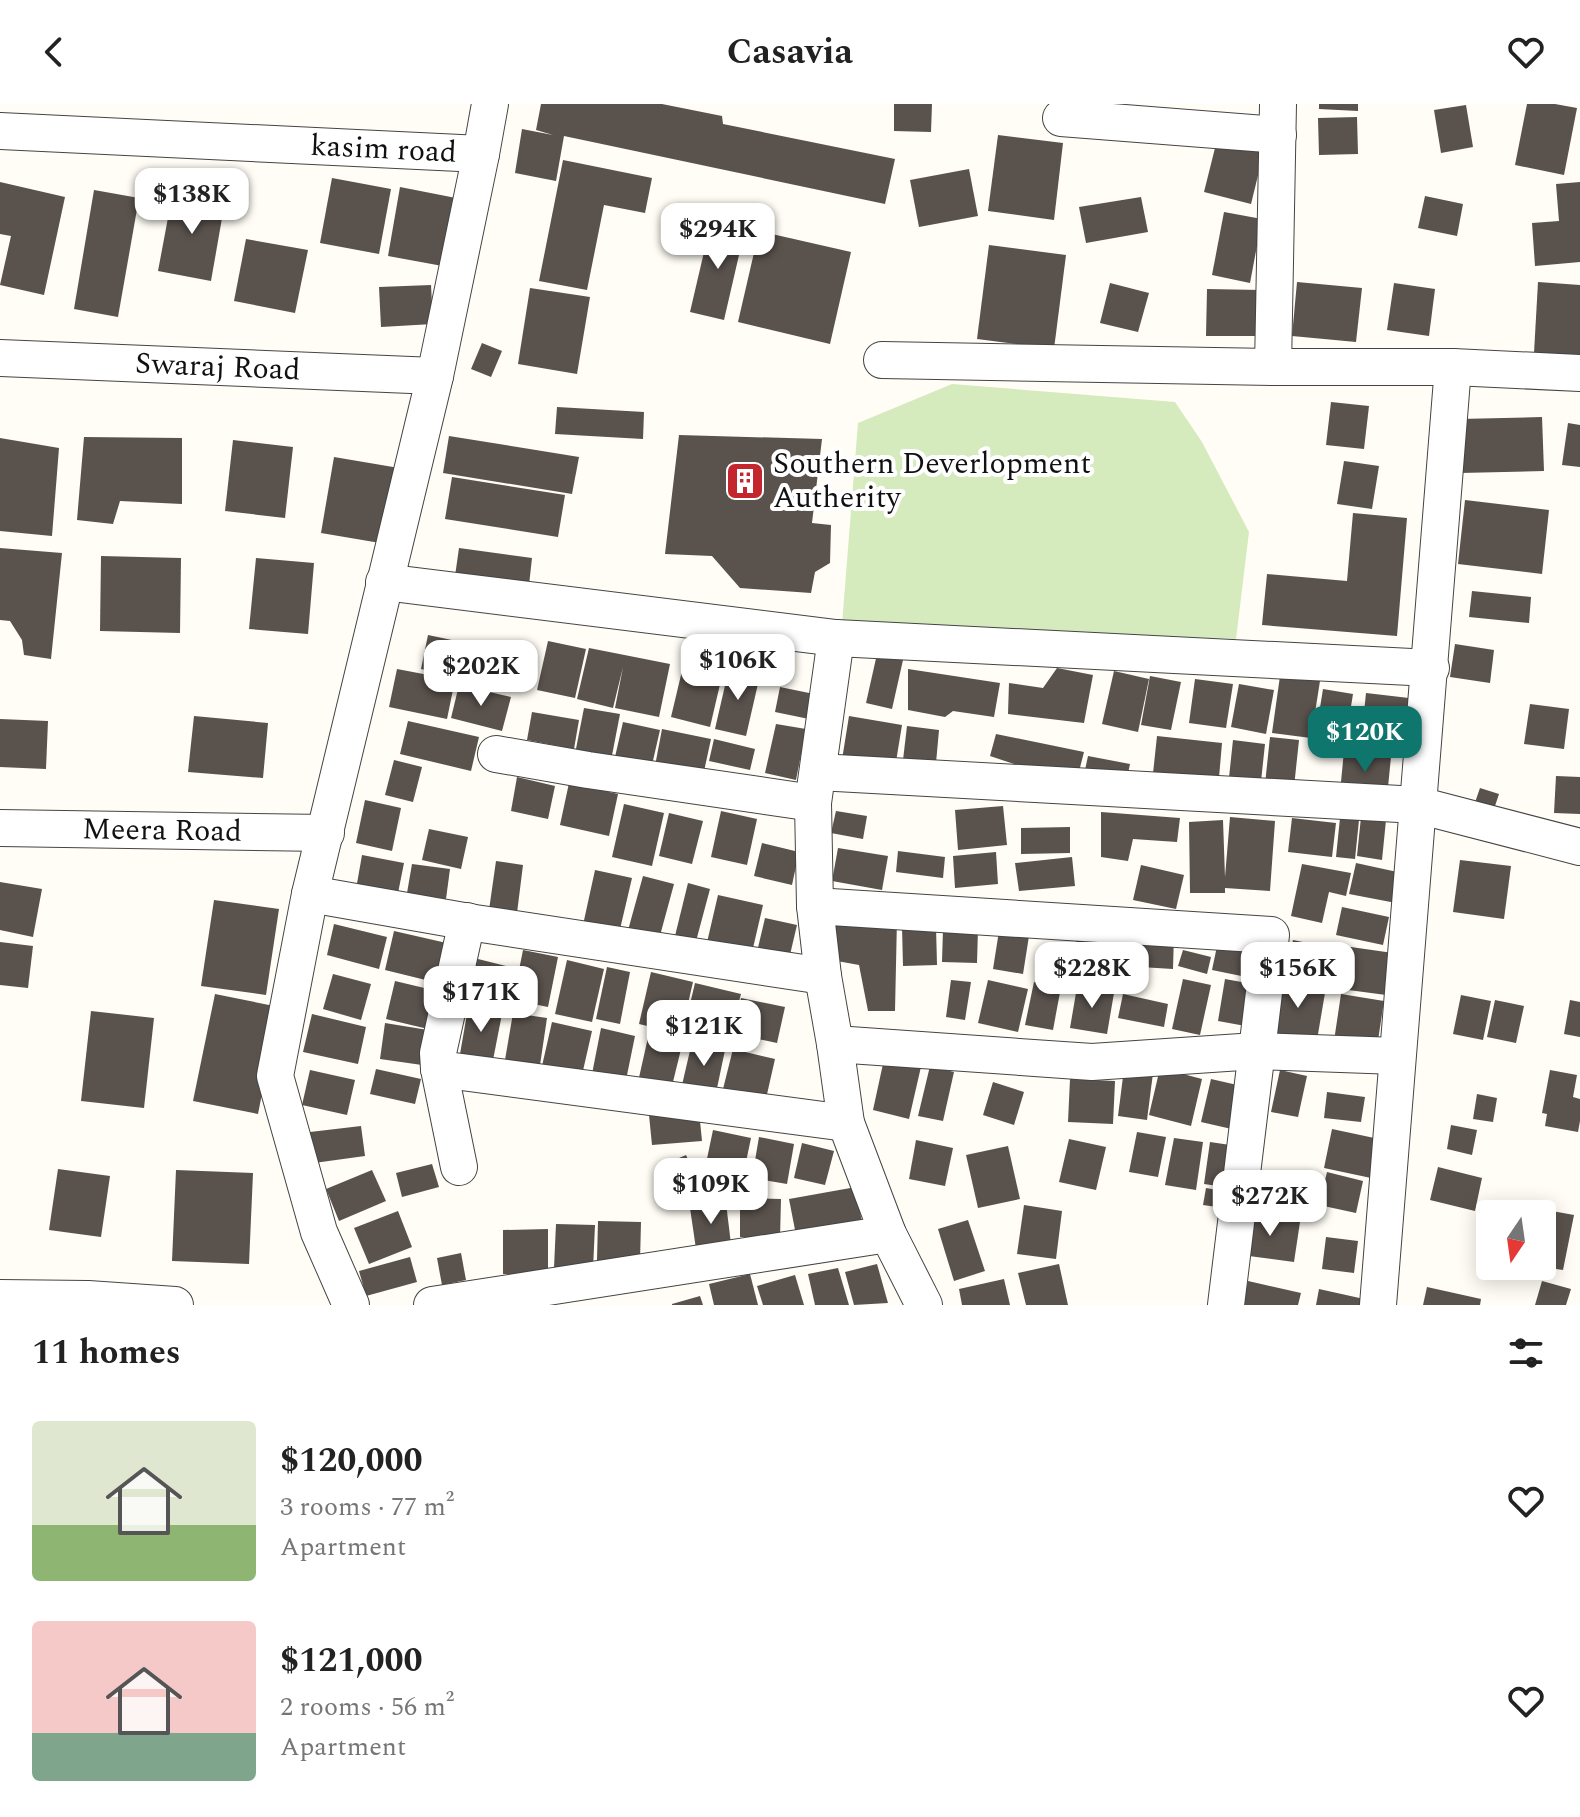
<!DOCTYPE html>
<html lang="en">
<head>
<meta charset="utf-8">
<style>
  :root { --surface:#fff; --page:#f6f6f6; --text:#222; --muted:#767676; --accent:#0f766e }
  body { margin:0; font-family:Spectral,serif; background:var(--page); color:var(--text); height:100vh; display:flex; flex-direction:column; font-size:30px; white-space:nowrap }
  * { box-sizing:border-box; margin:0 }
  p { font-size:26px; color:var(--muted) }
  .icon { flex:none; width:44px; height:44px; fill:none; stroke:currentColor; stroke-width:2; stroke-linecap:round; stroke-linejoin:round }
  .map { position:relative; height:1201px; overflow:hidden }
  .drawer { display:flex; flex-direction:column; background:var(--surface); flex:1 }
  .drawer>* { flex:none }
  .needle { width:52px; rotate:193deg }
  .buttons { position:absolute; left:1476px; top:1096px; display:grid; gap:16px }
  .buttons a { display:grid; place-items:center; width:80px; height:80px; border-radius:8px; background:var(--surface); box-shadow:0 4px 20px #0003; font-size:40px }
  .price { position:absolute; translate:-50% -68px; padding:0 18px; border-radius:16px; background:#fff; color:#222; font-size:26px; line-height:52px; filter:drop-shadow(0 2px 4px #0008) }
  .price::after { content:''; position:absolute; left:50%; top:48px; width:24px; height:18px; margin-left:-12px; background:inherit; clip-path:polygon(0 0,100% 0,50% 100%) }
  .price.current { background:var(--accent); color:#fff }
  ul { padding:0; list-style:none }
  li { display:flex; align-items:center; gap:24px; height:200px; padding:0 32px }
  li span { display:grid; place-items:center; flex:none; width:224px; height:160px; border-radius:8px; color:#555 }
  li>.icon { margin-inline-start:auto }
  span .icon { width:96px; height:96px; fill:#fffc; stroke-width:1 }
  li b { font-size:34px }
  h2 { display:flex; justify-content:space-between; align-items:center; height:96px; padding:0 32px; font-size:34px }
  header { display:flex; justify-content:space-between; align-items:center; height:104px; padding:0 32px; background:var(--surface); font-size:36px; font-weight:700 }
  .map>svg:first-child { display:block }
  .green { fill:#d5ebbd }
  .building { fill:#5a524d }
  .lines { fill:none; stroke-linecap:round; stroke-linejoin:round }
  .minor-casing { stroke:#444; stroke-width:38 }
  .minor { stroke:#fff; stroke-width:36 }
  .labels { text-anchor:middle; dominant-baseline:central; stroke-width:8; stroke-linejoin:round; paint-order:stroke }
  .street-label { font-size:30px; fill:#111; stroke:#fff }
  .poi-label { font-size:30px; fill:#111; stroke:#fff; text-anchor:start }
</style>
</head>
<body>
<header><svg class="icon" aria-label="back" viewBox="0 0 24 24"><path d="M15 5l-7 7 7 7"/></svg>Casavia<svg class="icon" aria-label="heart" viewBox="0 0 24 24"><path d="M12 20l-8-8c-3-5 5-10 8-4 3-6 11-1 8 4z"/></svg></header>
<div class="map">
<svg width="1580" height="1201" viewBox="0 0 1580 1201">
  <rect width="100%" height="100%" fill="#fffdf5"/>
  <polygon class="green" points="952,280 1175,298 1202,338 1249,428 1236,535 842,520 858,319"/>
  <g class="building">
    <polygon points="541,0 662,0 722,12 723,20 895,55 885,100 564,32 556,77 515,69 522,25 553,31 536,26"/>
    <polygon points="894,0 932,0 931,28 894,27"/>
    <polygon points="1319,0 1358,0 1358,7 1319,5"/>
    <polygon points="1527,0 1555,0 1577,4 1564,71 1515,61"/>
    <polygon points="1466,1 1473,43 1441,49 1434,6"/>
    <polygon points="1357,13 1358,50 1319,51 1318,14"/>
    <polygon points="998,31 1063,39 1054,116 988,107"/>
    <polygon points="1217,36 1264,47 1251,100 1204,88"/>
    <polygon points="563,56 652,74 645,109 604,101 587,186 539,177"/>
    <polygon points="969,65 978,112 919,123 910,76"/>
    <polygon points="332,74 391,85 379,150 320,139"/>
    <polygon points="0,78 65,93 44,191 0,181 11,132 0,130"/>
    <polygon points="1580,78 1580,158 1535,162 1532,119 1559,117 1556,80"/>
    <polygon points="400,83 461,95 448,163 388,152"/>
    <polygon points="94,86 139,94 118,213 74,205"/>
    <polygon points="173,87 225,97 211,177 158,167"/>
    <polygon points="1425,92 1463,100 1457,132 1418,124"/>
    <polygon points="1141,93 1148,128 1086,139 1079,103"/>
    <polygon points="1224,108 1262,115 1250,179 1212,171"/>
    <polygon points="711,118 745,125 724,216 690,208"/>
    <polygon points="759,127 851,148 830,240 738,218"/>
    <polygon points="246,135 308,146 295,209 234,197"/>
    <polygon points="989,141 1066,151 1054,245 977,235"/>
    <polygon points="1297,178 1362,184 1356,238 1292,232"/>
    <polygon points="1538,178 1580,181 1580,252 1534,249"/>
    <polygon points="1110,179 1149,189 1138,228 1100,219"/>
    <polygon points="1394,179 1435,185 1429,232 1387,226"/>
    <polygon points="431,181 433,220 381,223 379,183"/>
    <polygon points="530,184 590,193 577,270 518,260"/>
    <polygon points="1207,185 1261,186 1261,232 1206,232"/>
    <polygon points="482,239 502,247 491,273 471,265"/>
    <polygon points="1331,298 1369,302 1364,345 1326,341"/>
    <polygon points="557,303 644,308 643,335 555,330"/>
    <polygon points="1542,313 1544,367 1460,369 1459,315"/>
    <polygon points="1568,319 1580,321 1580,363 1562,361"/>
    <polygon points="679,331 822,335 812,419 831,421 830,459 815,468 811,489 740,484 712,452 665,450"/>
    <polygon points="449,332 579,353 572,390 443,369"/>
    <polygon points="84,333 182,334 182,400 120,397 113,420 77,416"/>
    <polygon points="0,334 59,344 52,432 0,427"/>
    <polygon points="233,336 293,343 285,414 225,407"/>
    <polygon points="334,353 399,364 386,440 321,429"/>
    <polygon points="1344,357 1379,362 1372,405 1337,400"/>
    <polygon points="452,373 565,391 558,433 445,415"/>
    <polygon points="1465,396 1549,406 1542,470 1458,460"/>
    <polygon points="1353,409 1407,414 1397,532 1262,521 1267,470 1347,477"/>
    <polygon points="0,444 62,449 51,555 24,551 22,536 10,517 0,516"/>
    <polygon points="459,444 532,454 528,490 454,479"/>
    <polygon points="101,452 181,454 180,529 100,527"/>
    <polygon points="256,454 314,459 308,530 249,525"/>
    <polygon points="1472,487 1531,493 1529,519 1469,513"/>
    <polygon points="428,531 513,549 506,583 421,565"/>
    <polygon points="548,537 586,545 575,594 537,586"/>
    <polygon points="1455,540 1494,546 1490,579 1450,573"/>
    <polygon points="589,544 670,560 659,613 615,604 623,563 613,604 577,595"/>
    <polygon points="686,550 725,559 710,623 671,613"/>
    <polygon points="877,550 903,556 892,605 866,599"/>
    <polygon points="729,564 760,571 746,632 715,625"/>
    <polygon points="1057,564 1093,571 1084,619 1008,610 1009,579 1043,584"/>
    <polygon points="397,565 455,576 447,615 389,603"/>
    <polygon points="908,565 1000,579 994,613 953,607 945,613 908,606"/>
    <polygon points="1114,567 1149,575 1138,628 1102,620"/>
    <polygon points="1150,572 1181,578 1171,626 1141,621"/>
    <polygon points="1280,572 1320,577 1311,634 1272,629"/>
    <polygon points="1195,575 1233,580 1226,624 1189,619"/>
    <polygon points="1239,580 1274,586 1266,630 1231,623"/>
    <polygon points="459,581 511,593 502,627 451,614"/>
    <polygon points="780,583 814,590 809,615 775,608"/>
    <polygon points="1323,585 1353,590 1345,640 1315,635"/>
    <polygon points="1366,589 1409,594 1404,643 1361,638"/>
    <polygon points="1530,600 1569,605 1564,645 1524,640"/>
    <polygon points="584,604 620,610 609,667 573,660"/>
    <polygon points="532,608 579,616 574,645 527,636"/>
    <polygon points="194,612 268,619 263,674 188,668"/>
    <polygon points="849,612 902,621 894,670 841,662"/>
    <polygon points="0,615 48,617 46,665 0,663"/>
    <polygon points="408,617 479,633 471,667 400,650"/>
    <polygon points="623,618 660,626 652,661 615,653"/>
    <polygon points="776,620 806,625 796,676 765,669"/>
    <polygon points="907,622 939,626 936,659 903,656"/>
    <polygon points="662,625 711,635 703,672 655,662"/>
    <polygon points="996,630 1084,648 1074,687 1032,666 990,652"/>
    <polygon points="1157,632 1222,639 1218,685 1152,679"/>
    <polygon points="1270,633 1299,636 1294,683 1265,680"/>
    <polygon points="714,635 755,645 750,666 709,657"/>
    <polygon points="1233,636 1265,640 1260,687 1228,683"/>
    <polygon points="1344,647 1391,653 1387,693 1340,688"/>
    <polygon points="1088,652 1130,660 1124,688 1082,680"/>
    <polygon points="394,656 422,663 413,698 385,691"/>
    <polygon points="1556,672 1580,673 1580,710 1554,709"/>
    <polygon points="517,673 555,682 548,715 511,707"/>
    <polygon points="569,679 618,690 609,732 560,721"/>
    <polygon points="1480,684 1499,690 1490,717 1471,710"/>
    <polygon points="365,696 401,704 392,747 356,739"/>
    <polygon points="624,700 664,709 652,762 612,753"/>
    <polygon points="1003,702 1007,741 958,746 955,706"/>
    <polygon points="721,707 757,715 747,761 711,753"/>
    <polygon points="836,707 867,712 863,735 831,729"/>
    <polygon points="1101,708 1180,714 1177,738 1133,735 1128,757 1101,753"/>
    <polygon points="669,709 703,717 692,760 659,752"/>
    <polygon points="1230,713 1275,717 1270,787 1225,784 1225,789 1190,789 1189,718 1223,716 1225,773"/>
    <polygon points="1361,713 1386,716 1382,756 1357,752"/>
    <polygon points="1292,714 1336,719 1332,753 1288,748"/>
    <polygon points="1340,714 1359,716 1355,755 1336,753"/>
    <polygon points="1070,723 1070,749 1021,750 1021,724"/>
    <polygon points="429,725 468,733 461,765 422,756"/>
    <polygon points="762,739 799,748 792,781 754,772"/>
    <polygon points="838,744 888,752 882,786 832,777"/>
    <polygon points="898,747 945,753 943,774 896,768"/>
    <polygon points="996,748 998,780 955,784 953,752"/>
    <polygon points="362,751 404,759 396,799 355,791"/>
    <polygon points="1072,753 1075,782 1019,787 1015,759"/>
    <polygon points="1460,756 1511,762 1504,815 1453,808"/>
    <polygon points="496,757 523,761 516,817 488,813"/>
    <polygon points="1356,759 1402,769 1396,799 1349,790"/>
    <polygon points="412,760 450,765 446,795 407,789"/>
    <polygon points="1302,760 1351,769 1346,792 1329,788 1322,819 1291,812"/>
    <polygon points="1141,761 1184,771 1176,805 1133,796"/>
    <polygon points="595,766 632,774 617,838 581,830"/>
    <polygon points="643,772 674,780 658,839 627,830"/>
    <polygon points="0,778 42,785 33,833 0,826"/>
    <polygon points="688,779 710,785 695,841 674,836"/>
    <polygon points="718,791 763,801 750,857 705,847"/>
    <polygon points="214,796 279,805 266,891 201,882"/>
    <polygon points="1342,803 1389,813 1383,841 1336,831"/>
    <polygon points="835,812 897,814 895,907 868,907 859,861 837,857"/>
    <polygon points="765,814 797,821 789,855 757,848"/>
    <polygon points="334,820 387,833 379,865 327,851"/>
    <polygon points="1077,820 1119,822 1117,871 1075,869"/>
    <polygon points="902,823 936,823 937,861 903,862"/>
    <polygon points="943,825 978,825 977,859 942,858"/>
    <polygon points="1126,826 1174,829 1173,865 1124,862"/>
    <polygon points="394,827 451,840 442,880 385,866"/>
    <polygon points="999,827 1029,832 1023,870 993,865"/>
    <polygon points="1220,828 1264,837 1256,875 1212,866"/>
    <polygon points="1293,836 1327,843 1323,866 1288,859"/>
    <polygon points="0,838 33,842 28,884 0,881"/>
    <polygon points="1330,840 1393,849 1386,891 1341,885 1344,865 1327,863"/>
    <polygon points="523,846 558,853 548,903 513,896"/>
    <polygon points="1183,846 1211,853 1207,870 1178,862"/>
    <polygon points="474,854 510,863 503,892 468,884"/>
    <polygon points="567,856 604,865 592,918 555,910"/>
    <polygon points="607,863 630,868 620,920 596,915"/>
    <polygon points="651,868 693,878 681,930 639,920"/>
    <polygon points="333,870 371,880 361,916 323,905"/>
    <polygon points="1183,875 1211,881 1200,931 1172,925"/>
    <polygon points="1225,875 1258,881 1251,923 1218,917"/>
    <polygon points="1279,875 1326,883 1317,936 1270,928"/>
    <polygon points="951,876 971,878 965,916 946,913"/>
    <polygon points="988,876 1028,885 1018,928 978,919"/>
    <polygon points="395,877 437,887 428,925 386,915"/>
    <polygon points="1034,878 1061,883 1053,926 1025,921"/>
    <polygon points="695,879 741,890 729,936 684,925"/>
    <polygon points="1077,883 1114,889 1107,930 1070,924"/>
    <polygon points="215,890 279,903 258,1010 193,997"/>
    <polygon points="1123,890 1168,900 1164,923 1118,914"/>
    <polygon points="1341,890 1384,897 1377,943 1334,937"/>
    <polygon points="1461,891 1491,897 1483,936 1453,930"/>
    <polygon points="741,894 785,903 777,939 734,930"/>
    <polygon points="1495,896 1524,902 1516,939 1487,933"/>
    <polygon points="1570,896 1580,898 1580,933 1564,930"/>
    <polygon points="468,904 502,910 493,956 460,950"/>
    <polygon points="91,907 154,914 144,1004 81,997"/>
    <polygon points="513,909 547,914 540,961 505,956"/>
    <polygon points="312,910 366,923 358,960 303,948"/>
    <polygon points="552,918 592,927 582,971 542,962"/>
    <polygon points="385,919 428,926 422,961 380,955"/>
    <polygon points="601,924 635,932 626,976 592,970"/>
    <polygon points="649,929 683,937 671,986 638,978"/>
    <polygon points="692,938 725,946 716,989 682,981"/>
    <polygon points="733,945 775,955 765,999 722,989"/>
    <polygon points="886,946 923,954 909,1015 873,1006"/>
    <polygon points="930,962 954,968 943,1017 918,1012"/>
    <polygon points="1160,964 1202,975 1191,1022 1149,1011"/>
    <polygon points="376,965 421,975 415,1000 370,990"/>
    <polygon points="1124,965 1153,969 1147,1016 1118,1012"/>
    <polygon points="310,966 355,976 347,1011 302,1001"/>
    <polygon points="1280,966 1307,972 1298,1013 1271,1008"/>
    <polygon points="1550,966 1577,971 1573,993 1580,995 1580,1017 1578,1028 1545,1022 1547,1010 1542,1009"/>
    <polygon points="1070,975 1115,977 1113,1020 1068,1018"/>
    <polygon points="1211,975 1246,983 1236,1026 1201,1018"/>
    <polygon points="993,978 1024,988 1014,1021 983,1011"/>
    <polygon points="1327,988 1365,993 1361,1018 1324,1014"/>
    <polygon points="1477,990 1497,994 1493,1018 1473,1015"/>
    <polygon points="699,1007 702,1037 652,1041 649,1011"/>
    <polygon points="1451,1021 1477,1026 1472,1051 1447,1045"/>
    <polygon points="361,1022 365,1052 314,1059 310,1028"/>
    <polygon points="1332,1025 1379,1035 1371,1074 1324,1064"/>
    <polygon points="713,1026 751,1034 742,1077 704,1069"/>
    <polygon points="1137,1028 1166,1033 1158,1073 1129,1068"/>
    <polygon points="759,1033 794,1040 787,1080 752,1074"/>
    <polygon points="1174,1034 1203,1038 1196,1086 1165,1081"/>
    <polygon points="1069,1035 1106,1043 1096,1086 1059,1078"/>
    <polygon points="916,1036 953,1044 945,1082 909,1075"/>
    <polygon points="1210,1038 1237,1042 1232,1084 1204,1080"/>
    <polygon points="802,1039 834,1047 825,1081 794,1074"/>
    <polygon points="1008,1042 1020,1095 978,1104 966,1051"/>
    <polygon points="686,1051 699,1080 676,1090 663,1061"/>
    <polygon points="432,1060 439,1083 402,1093 396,1069"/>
    <polygon points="1438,1063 1482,1074 1475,1107 1430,1096"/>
    <polygon points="58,1065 110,1072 101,1133 49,1126"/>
    <polygon points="176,1066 253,1069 249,1160 172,1157"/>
    <polygon points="372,1066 386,1097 339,1117 326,1085"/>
    <polygon points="1262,1068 1301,1074 1296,1113 1257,1107"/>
    <polygon points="1327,1068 1363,1077 1356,1109 1319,1101"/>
    <polygon points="856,1083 862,1119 796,1131 789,1095"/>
    <polygon points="1206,1084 1234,1089 1231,1105 1203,1101"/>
    <polygon points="740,1094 781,1095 780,1134 740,1133"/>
    <polygon points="726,1099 731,1140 696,1145 690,1104"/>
    <polygon points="1024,1101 1062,1107 1056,1155 1017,1150"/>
    <polygon points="1541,1105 1574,1111 1563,1166 1542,1163"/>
    <polygon points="398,1107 412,1143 369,1160 354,1124"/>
    <polygon points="1246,1111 1300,1118 1294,1158 1241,1151"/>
    <polygon points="968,1116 985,1167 954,1177 938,1125"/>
    <polygon points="598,1117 641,1118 640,1157 597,1156"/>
    <polygon points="556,1120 595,1121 593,1165 554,1164"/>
    <polygon points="548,1125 548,1170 503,1170 503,1126"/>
    <polygon points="1326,1133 1358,1137 1354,1169 1322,1165"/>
    <polygon points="461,1149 466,1176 442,1181 437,1154"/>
    <polygon points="410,1153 417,1178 366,1192 359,1167"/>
    <polygon points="877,1160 888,1199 854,1201 845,1168"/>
    <polygon points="1059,1160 1068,1201 1026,1201 1018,1169"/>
    <polygon points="838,1164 849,1201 815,1201 808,1170"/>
    <polygon points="750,1170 758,1201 714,1201 709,1180"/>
    <polygon points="795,1171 804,1201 763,1201 757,1182"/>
    <polygon points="1004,1175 1010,1201 962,1201 959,1185"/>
    <polygon points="1248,1177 1301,1189 1298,1201 1243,1201"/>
    <polygon points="1542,1177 1571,1185 1566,1201 1535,1201"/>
    <polygon points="1427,1183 1481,1195 1480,1201 1423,1201"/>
    <polygon points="1319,1185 1373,1197 1372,1201 1316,1201"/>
    <polygon points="700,1192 703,1201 672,1201 672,1200"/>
  </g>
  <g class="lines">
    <defs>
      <g id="minor">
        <polyline points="1061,14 1278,31"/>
        <path id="s1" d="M0,27L481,50"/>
        <path id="s2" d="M0,254L435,272"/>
        <polyline points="882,256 1273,263 1453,263 1580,269"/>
        <polyline points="1273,263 1278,0"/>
        <polyline points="384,478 836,534 1431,564"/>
        <polyline points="836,534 813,699 815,802 823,872 835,940 846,1019 888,1130 924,1201"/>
        <polyline points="496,650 588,666 813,699"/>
        <polyline points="818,668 1418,701 1580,743"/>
        <path id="s3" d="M0,724L326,729"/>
        <polyline points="310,790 475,819 823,872"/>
        <polyline points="815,802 1271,831 1226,1201"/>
        <polyline points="835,940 1092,958 1256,947 1397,952"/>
        <polyline points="439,965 846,1019"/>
        <polyline points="459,1063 439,965 438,949 467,817"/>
        <polyline points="0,1194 88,1195 175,1201"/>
        <polyline points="351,1201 319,1128 275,972 310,790 435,272 481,50 490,0"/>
        <polyline points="432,1201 888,1130"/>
        <path d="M1378,1201C1401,888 1430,576 1453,263"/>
      </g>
    </defs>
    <use href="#minor" class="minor-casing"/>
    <use href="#minor" class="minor"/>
  </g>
  <defs>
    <symbol id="building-square" viewBox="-11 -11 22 22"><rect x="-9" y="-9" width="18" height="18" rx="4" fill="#c4262e" stroke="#fff"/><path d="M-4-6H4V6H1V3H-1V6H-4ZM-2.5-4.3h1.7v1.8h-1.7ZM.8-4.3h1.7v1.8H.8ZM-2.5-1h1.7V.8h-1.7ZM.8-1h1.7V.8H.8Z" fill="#fff"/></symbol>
  </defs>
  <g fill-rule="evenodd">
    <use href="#building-square" x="723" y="355" width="44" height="44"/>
  </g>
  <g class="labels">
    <g class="street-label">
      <text stroke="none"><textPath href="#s1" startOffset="384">kasim road</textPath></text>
      <text stroke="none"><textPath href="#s2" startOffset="218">Swaraj Road</textPath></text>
      <text stroke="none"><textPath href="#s3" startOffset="162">Meera Road</textPath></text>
    </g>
    <g class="poi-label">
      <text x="773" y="360">Southern Deverlopment<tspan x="773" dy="34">Autherity</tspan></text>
    </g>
  </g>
</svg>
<div class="buttons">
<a><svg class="needle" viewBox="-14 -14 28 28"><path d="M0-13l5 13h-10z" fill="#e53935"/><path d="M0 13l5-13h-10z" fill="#767676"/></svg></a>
</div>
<b class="price" style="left:192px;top:132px">$138K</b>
<b class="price" style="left:718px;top:167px">$294K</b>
<b class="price" style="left:738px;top:598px">$106K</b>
<b class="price" style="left:481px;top:604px">$202K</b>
<b class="price current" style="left:1365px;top:670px">$120K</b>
<b class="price" style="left:1092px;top:906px">$228K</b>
<b class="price" style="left:1298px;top:906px">$156K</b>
<b class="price" style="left:481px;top:930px">$171K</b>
<b class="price" style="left:704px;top:964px">$121K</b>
<b class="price" style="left:711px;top:1122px">$109K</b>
<b class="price" style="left:1270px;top:1134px">$272K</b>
</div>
<section class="drawer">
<h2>11 homes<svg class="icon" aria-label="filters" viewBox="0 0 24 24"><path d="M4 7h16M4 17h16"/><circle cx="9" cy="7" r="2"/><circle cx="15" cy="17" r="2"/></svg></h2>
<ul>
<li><span style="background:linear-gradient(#dfe7d0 65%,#8fb573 0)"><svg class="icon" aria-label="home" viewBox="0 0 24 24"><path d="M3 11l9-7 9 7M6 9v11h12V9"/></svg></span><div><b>$120,000</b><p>3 rooms · 77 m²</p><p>Apartment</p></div><svg class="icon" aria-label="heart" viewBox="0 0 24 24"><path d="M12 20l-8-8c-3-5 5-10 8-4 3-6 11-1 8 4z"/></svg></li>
<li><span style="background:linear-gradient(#f6c9c9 70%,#7fa58c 0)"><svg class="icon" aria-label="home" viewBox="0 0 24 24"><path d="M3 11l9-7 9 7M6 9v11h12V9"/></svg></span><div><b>$121,000</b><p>2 rooms · 56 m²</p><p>Apartment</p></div><svg class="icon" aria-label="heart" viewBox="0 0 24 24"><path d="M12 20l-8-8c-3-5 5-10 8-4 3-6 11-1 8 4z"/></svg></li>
</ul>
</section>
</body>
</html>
